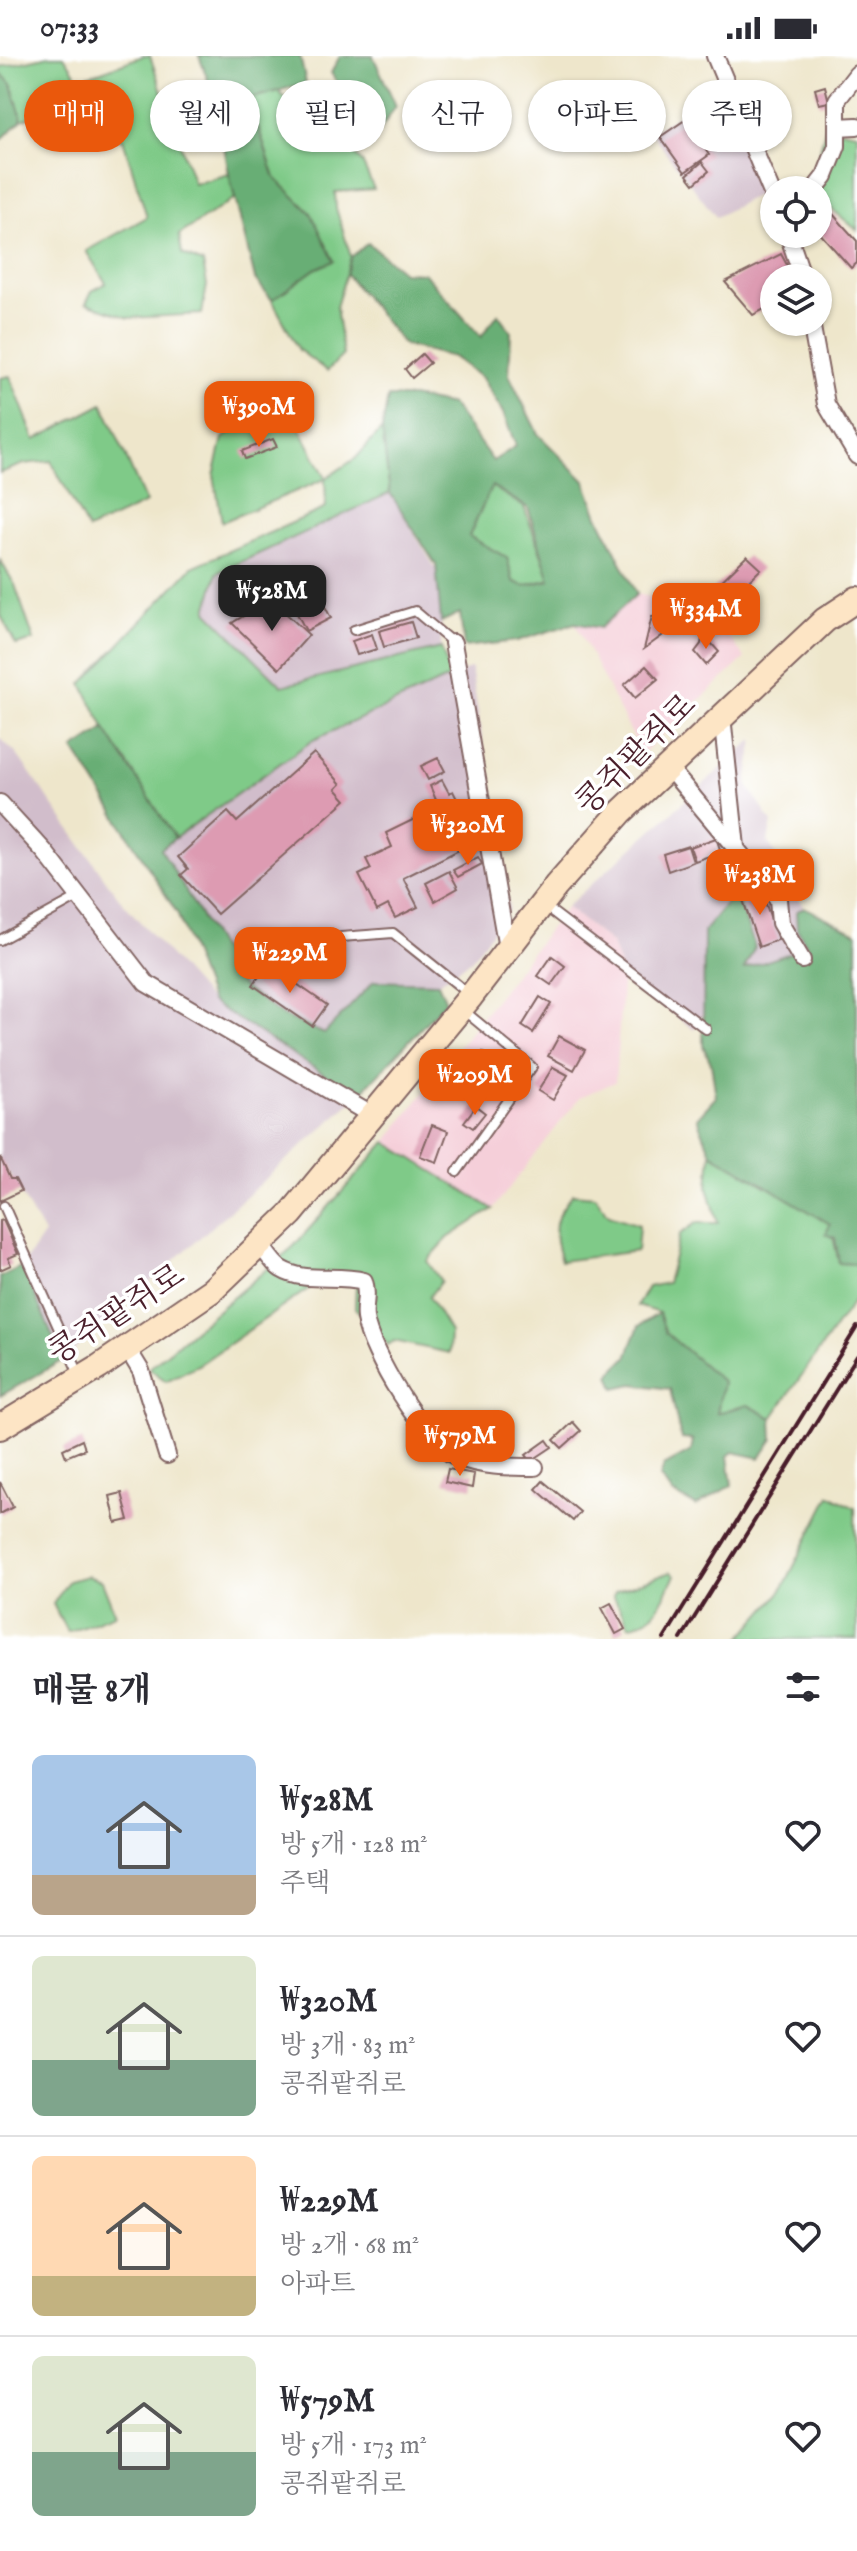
<!DOCTYPE html>
<html lang="ko">
<head>
<meta charset="utf-8">
<style>
  :root { --surface:#fff; --page:#f7f7f7; --text:#2b2b33; --muted:#7c7c81; --line:#e1e1e2; --accent:#ea580c }
  body { margin:0; font-family:"IM FELL English","Noto Serif KR",serif; background:var(--page); color:var(--text); height:100vh; display:flex; flex-direction:column; font-size:30px; white-space:nowrap }
  * { box-sizing:border-box; margin:0 }
  p { font-size:26px; color:var(--muted) }
  .icon { flex:none; width:44px; height:44px; fill:none; stroke:currentColor; stroke-width:2; stroke-linecap:round; stroke-linejoin:round }
  .map { position:relative; height:1583px; overflow:hidden }
  .sheet { display:flex; flex-direction:column; background:var(--surface); flex:1 }
  .sheet>* { flex:none }
  .guide { position:absolute; left:24px; top:24px; width:810px; height:72px; display:flex; gap:16px }
  .tools { position:absolute; left:760px; top:120px; display:grid; gap:16px }
  .tools a { display:grid; place-items:center; width:72px; height:72px; border-radius:50%; background:var(--surface); box-shadow:0 2px 6px #0004; font-size:40px }
  .price { position:absolute; translate:-50% -68px; padding:0 18px; border-radius:16px; background:var(--accent); color:#fff; font-size:26px; line-height:52px; filter:drop-shadow(0 2px 4px #0008) }
  .price::after { content:''; position:absolute; left:50%; top:48px; width:24px; height:18px; margin-left:-12px; background:inherit; clip-path:polygon(0 0,100% 0,50% 100%) }
  .price.on { background:#222; color:#fff }
  ul { padding:0; list-style:none }
  li { display:flex; align-items:center; gap:24px; height:200px; padding:0 32px }
  li+li { border-top:2px solid var(--line) }
  li span { display:grid; place-items:center; flex:none; width:224px; height:160px; border-radius:12px; color:#555 }
  li>.icon { margin-inline-start:auto }
  span .icon { width:96px; height:96px; fill:#fffc; stroke-width:1 }
  li b { font-size:34px }
  h2 { display:flex; justify-content:space-between; align-items:center; height:96px; padding:0 32px; font-size:34px }
  .chip { padding:0 28px; border-radius:36px; background:var(--surface); box-shadow:0 2px 6px #0004; font-size:28px; line-height:72px }
  .chip.on { background:var(--accent); color:#fff }
  .status { display:flex; justify-content:space-between; align-items:center; height:56px; padding:0 40px; background:var(--surface); direction:ltr }
  .status svg { height:22px; fill:currentColor }
  .map>svg:first-child { display:block }
  .built { fill:#f5cfd9 }
  .industrial { fill:#d1bdcb }
  .green { fill:#7fca88; stroke:#64745a; stroke-width:2 }
  .forest { fill:#67ae74; stroke:#586650; stroke-width:2; fill-rule:evenodd }
  .building { fill:#dd9bb2 }
  .lines { fill:none; stroke-linecap:round; stroke-linejoin:round }
  .lane-casing { stroke:#836563; stroke-width:12 }
  .street-casing { stroke:#836563; stroke-width:20 }
  .secondary-casing { stroke:#836563; stroke-width:28 }
  .lane { stroke:#fff; stroke-width:8 }
  .street { stroke:#fff; stroke-width:16 }
  .secondary { stroke:#fde5c5; stroke-width:24 }
  .rail { stroke:#4a1f2b; stroke-width:4 }
  .labels { text-anchor:middle; dominant-baseline:central; stroke-width:7; stroke-linejoin:round; paint-order:stroke }
  .street-label { font-size:32px; fill:#4a1f2b; stroke:#fff }
</style>
</head>
<body>
<div class="status"><b>07:33</b><svg viewBox="0 0 49 12"><path d="M0 12V9h3v3zM5 12V6h3v6zM10 12V3h3v9zM15 12V0h3v12zM26 1h20v11H26zM47 4h2v5h-2z"/></svg></div>
<div class="map">
<svg width="857" height="1583" viewBox="0 0 857 1583">
  <rect width="100%" height="100%" fill="#fff"/>
  <filter id="ink" filterUnits="userSpaceOnUse"><feTurbulence type="fractalNoise" baseFrequency=".0125" numOctaves="2"/><feDisplacementMap in="SourceGraphic" scale="16" xChannelSelector="R" yChannelSelector="G"/><feConvolveMatrix kernelMatrix="1 2 1 2 8 2 1 2 1" color-interpolation-filters="sRGB"/></filter>
  <filter id="wash" filterUnits="userSpaceOnUse"><feTurbulence type="fractalNoise" baseFrequency=".006" numOctaves="4" result="noise"/><feDisplacementMap in="SourceGraphic" scale="32" xChannelSelector="R" yChannelSelector="G"/><feGaussianBlur stdDeviation="1.8" result="paint"/><feColorMatrix in="noise" values="0 0 0 0 0 0 0 0 0 0 0 0 0 0 0 0 0 1.4 0 .05"/><feComposite in="paint" operator="in"/></filter>
  <g filter="url(#wash)">
    <rect width="100%" height="100%" fill="#eee6cb"/>
    <g class="built">
      <polygon points="694,536 745,602 642,698 575,567 601,572 637,538 682,549"/>
      <polygon points="566,851 612,888 623,918 615,1026 580,1041 493,1153 386,1086"/>
    </g>
    <g class="industrial">
      <polygon points="714,35 735,66 764,135 716,161 651,77"/>
      <polygon points="390,437 442,524 441,592 282,630 207,555 217,517"/>
      <polygon points="471,612 509,853 471,904 438,927 374,925 324,978 283,960 242,930 161,792 313,684"/>
      <polygon points="0,682 16,697 118,841 211,946 358,1040 63,1304 22,1210 44,1178 0,1102"/>
      <polygon points="754,683 747,728 772,767 768,785 804,851 796,857 809,890 743,913 704,875 705,953 694,974 623,918 612,888 566,851"/>
    </g>
    <g class="green">
      <polygon points="49,0 64,0 79,23 143,0 150,0 194,128 229,118 235,142 179,179 182,198 203,207 207,229 202,258 129,262 86,247 92,235 106,227 86,195 147,161 123,83 99,81 79,43 22,64 12,30 0,16 0,11"/>
      <polygon points="278,35 299,56 316,53 362,106 374,133 335,136 336,152 351,201 336,251 343,299 327,315 299,294 272,244 315,213 333,204 311,157 275,122 249,43"/>
      <polygon points="826,71 857,77 857,174 828,150 812,123"/>
      <polygon points="10,320 35,384 103,348 146,447 88,474 51,405 24,408 0,417 0,322"/>
      <polygon points="283,341 326,422 356,402 382,373 390,437 217,517 207,555 282,630 441,592 451,621 313,684 175,782 105,673 82,628 192,511 326,452 325,423 222,466 214,420 223,382"/>
      <polygon points="491,430 524,451 550,523 523,530 513,525 507,502 469,480"/>
      <polygon points="0,504 15,529 34,584 16,589 0,558"/>
      <polygon points="386,1086 493,1153 448,1182 427,1205 441,1225 429,1241 450,1276 449,1297 394,1285 388,1289 355,1252 356,1229 314,1229 200,1308 166,1325 149,1312 293,1191"/>
      <polygon points="711,1097 830,1168 839,1207 857,1208 857,1240 772,1362 748,1349 717,1357 723,1326 665,1277 659,1257 637,1250 648,1231 667,1227 680,1178 696,1167 718,1167 708,1131"/>
      <path d="M573,1138L595,1140L609,1159L639,1169L637,1195L561,1205C551,1175 553,1161 573,1138Z"/>
      <polygon points="830,1439 855,1452 857,1583 740,1583 782,1534"/>
      <path d="M671,1516L675,1520C662,1543 657,1566 629,1569L613,1540L616,1535Z"/>
      <polygon points="87,1520 102,1525 115,1558 67,1576 53,1548 68,1525"/>
    </g>
    <g class="forest">
      <polygon points="199,0 300,0 306,27 249,43 275,122 311,157 334,205 315,213 272,244 255,223 229,118 216,46"/>
      <polygon points="340,0 373,0 396,50 374,84 331,17"/>
      <polygon points="0,16 12,29 22,64 0,85"/>
      <path d="M368,187L403,216L424,217L481,281L498,258L511,276L509,319L538,378L585,425L598,460L637,538L600,572L575,567L517,585L464,591L460,557L441,566L436,509L390,437L382,373L388,341H412L452,349L493,405L516,390L503,357L482,322L453,301L404,289L346,218L351,201ZM492,430L528,452L550,524L523,530L513,525L507,502L469,480Z"/>
      <polygon points="105,673 175,782 161,793 242,930 283,960 324,978 374,925 438,927 446,945 358,1040 211,946 177,857 74,693"/>
      <polygon points="727,846 739,847 755,891 744,913 808,891 797,873 796,856 804,851 857,877 857,1208 839,1207 835,1182 826,1178 830,1168 711,1097 697,1062 716,1041 711,1007 703,990 704,875"/>
      <polygon points="22,1210 63,1304 0,1340 0,1221"/>
      <polygon points="659,1257 666,1277 723,1326 717,1357 748,1349 772,1362 773,1383 760,1402 733,1396 728,1400 732,1429 696,1450 672,1437 660,1421 664,1410 691,1395 693,1384 681,1383 670,1333 633,1328 615,1332 610,1318 627,1301 639,1270"/>
    </g>
    <g id="blocks">
      <g class="building">
        <polygon points="825,30 829,46 819,48 815,33"/>
        <polygon points="714,41 728,62 699,80 686,60"/>
        <polygon points="685,64 709,99 685,116 660,81"/>
        <polygon points="702,106 709,115 694,128 687,119"/>
        <polygon points="831,156 857,185 857,207 851,212 818,175 818,168"/>
        <polygon points="781,198 794,222 774,222 774,248 753,259 725,226"/>
        <polygon points="422,298 430,307 412,322 405,313"/>
        <polygon points="273,383 277,391 245,403 242,395"/>
        <polygon points="747,500 761,513 717,556 703,543"/>
        <polygon points="313,527 331,562 306,575 288,540"/>
        <polygon points="265,547 270,552 275,547 309,579 279,613 232,567"/>
        <polygon points="652,560 669,565 674,571 644,593"/>
        <polygon points="411,566 416,582 384,591 379,575"/>
        <polygon points="372,578 377,593 357,599 352,585"/>
        <polygon points="703,578 719,596 706,609 695,596 701,588"/>
        <polygon points="646,610 658,623 635,642 624,629"/>
        <polygon points="314,697 341,728 336,733 346,744 217,858 181,819 188,813 178,801 228,756 237,766"/>
        <polygon points="438,702 445,715 428,724 421,710"/>
        <polygon points="442,724 449,737 453,735 473,775 456,783 461,793 403,822 418,851 395,862 388,849 377,855 359,819 371,813 366,803 392,791 386,777 433,754 429,747 436,744 430,730"/>
        <polygon points="716,782 721,796 695,805 690,791"/>
        <polygon points="688,790 693,806 668,815 663,798"/>
        <polygon points="478,801 482,808 458,821 453,814"/>
        <polygon points="449,815 458,832 435,845 426,827"/>
        <polygon points="760,831 778,884 759,891 741,838"/>
        <polygon points="552,900 565,910 551,929 538,920"/>
        <polygon points="268,908 327,949 312,970 253,929"/>
        <polygon points="540,941 551,948 533,977 522,970"/>
        <polygon points="559,980 585,994 574,1014 548,1000"/>
        <polygon points="483,996 513,1019 505,1030 486,1017 483,1020 471,1012"/>
        <polygon points="553,1011 568,1019 553,1044 538,1035"/>
        <polygon points="476,1050 485,1057 473,1072 464,1066"/>
        <polygon points="432,1069 448,1075 437,1106 420,1100"/>
        <polygon points="0,1101 10,1123 15,1123 21,1135 0,1145"/>
        <polygon points="3,1164 18,1198 8,1202 11,1209 0,1214 0,1165"/>
        <polygon points="573,1366 581,1375 562,1392 554,1384"/>
        <polygon points="82,1384 85,1393 66,1401 63,1393"/>
        <polygon points="547,1384 552,1391 531,1405 526,1399"/>
        <polygon points="448,1413 474,1418 472,1432 445,1426"/>
        <polygon points="543,1425 580,1456 573,1465 536,1433"/>
        <polygon points="0,1426 13,1451 0,1458"/>
        <polygon points="122,1437 129,1464 116,1467 110,1440"/>
        <polygon points="611,1547 625,1573 616,1578 602,1552"/>
      </g>
    </g>
  </g>
  <g filter="url(#ink)">
    <use href="#blocks" fill-opacity="0" stroke="#836563" stroke-width="2"/>
    <g class="lines">
      <defs>
        <g id="lane">
          <polyline points="354,574 415,555 453,587"/>
          <polyline points="546,851 706,973"/>
          <polyline points="341,881 393,877 468,937"/>
          <polyline points="0,884 78,841"/>
          <polyline points="457,1116 532,1011 462,953"/>
          <polyline points="4,1150 79,1318"/>
        </g>
        <g id="street">
          <polyline points="715,0 774,142"/>
          <polyline points="837,71 857,70"/>
          <polyline points="814,134 825,120 837,90 837,44 857,18"/>
          <polyline points="788,178 803,222"/>
          <polyline points="811,266 826,348 857,400"/>
          <polyline points="453,587 507,892"/>
          <polyline points="722,660 736,791"/>
          <polyline points="668,711 778,843 780,867 802,904"/>
          <polyline points="0,747 44,795 146,927 373,1060"/>
          <path d="M260,1188C266,1196 273,1208 281,1213C306,1228 337,1217 364,1225C369,1239 363,1248 365,1262C370,1296 424,1386 455,1400C481,1411 507,1411 535,1411"/>
          <polyline points="127,1292 141,1315 167,1399"/>
        </g>
        <polyline id="secondary" points="0,1371 99,1311 212,1234 291,1158 471,940 556,830 621,756 825,564 857,543"/>
      </defs>
      <use href="#lane" class="lane-casing"/>
      <use href="#street" class="street-casing"/>
      <use href="#secondary" class="secondary-casing"/>
      <use href="#lane" class="lane"/>
      <use href="#street" class="street"/>
      <use href="#secondary" class="secondary"/>
      <g class="rail">
        <polyline points="664,1583 857,1271"/>
        <polyline points="681,1583 857,1300"/>
      </g>
    </g>
  </g>
  <g class="labels">
    <g class="street-label">
      <text transform="translate(637 699) rotate(-45)">콩쥐팥쥐로</text>
      <text transform="translate(117 1259) rotate(-33)">콩쥐팥쥐로</text>
    </g>
  </g>
</svg>
<div class="tools">
<a><svg class="icon" aria-label="locate" viewBox="0 0 24 24"><circle cx="12" cy="12" r="6"/><path d="M12 2v4M12 18v4M2 12h4M18 12h4"/></svg></a>
<a><svg class="icon" aria-label="layers" viewBox="0 0 24 24"><path d="M12 4l9 5-9 5-9-5zM3 14l9 5 9-5"/></svg></a>
</div>
<b class="price" style="left:259px;top:393px">₩390M</b>
<b class="price on" style="left:272px;top:577px">₩528M</b>
<b class="price" style="left:706px;top:595px">₩334M</b>
<b class="price" style="left:468px;top:811px">₩320M</b>
<b class="price" style="left:760px;top:861px">₩238M</b>
<b class="price" style="left:290px;top:939px">₩229M</b>
<b class="price" style="left:475px;top:1061px">₩209M</b>
<b class="price" style="left:460px;top:1422px">₩579M</b>
<div class="guide">
<a class="chip on">매매</a>
<a class="chip">월세</a>
<a class="chip">필터</a>
<a class="chip">신규</a>
<a class="chip">아파트</a>
<a class="chip">주택</a>
</div>
</div>
<section class="sheet">
<h2>매물 8개<svg class="icon" aria-label="filters" viewBox="0 0 24 24"><path d="M4 7h16M4 17h16"/><circle cx="9" cy="7" r="2"/><circle cx="15" cy="17" r="2"/></svg></h2>
<ul>
<li><span style="background:linear-gradient(#a9c7e8 75%,#b9a48a 0)"><svg class="icon" aria-label="home" viewBox="0 0 24 24"><path d="M3 11l9-7 9 7M6 9v11h12V9"/></svg></span><div><b>₩528M</b><p>방 5개 · 128 m²</p><p>주택</p></div><svg class="icon" aria-label="heart" viewBox="0 0 24 24"><path d="M12 20l-8-8c-3-5 5-10 8-4 3-6 11-1 8 4z"/></svg></li>
<li><span style="background:linear-gradient(#dfe7d0 65%,#7fa58c 0)"><svg class="icon" aria-label="home" viewBox="0 0 24 24"><path d="M3 11l9-7 9 7M6 9v11h12V9"/></svg></span><div><b>₩320M</b><p>방 3개 · 83 m²</p><p>콩쥐팥쥐로</p></div><svg class="icon" aria-label="heart" viewBox="0 0 24 24"><path d="M12 20l-8-8c-3-5 5-10 8-4 3-6 11-1 8 4z"/></svg></li>
<li><span style="background:linear-gradient(#ffd9b3 75%,#c2b280 0)"><svg class="icon" aria-label="home" viewBox="0 0 24 24"><path d="M3 11l9-7 9 7M6 9v11h12V9"/></svg></span><div><b>₩229M</b><p>방 2개 · 68 m²</p><p>아파트</p></div><svg class="icon" aria-label="heart" viewBox="0 0 24 24"><path d="M12 20l-8-8c-3-5 5-10 8-4 3-6 11-1 8 4z"/></svg></li>
<li><span style="background:linear-gradient(#dfe7d0 60%,#7fa58c 0)"><svg class="icon" aria-label="home" viewBox="0 0 24 24"><path d="M3 11l9-7 9 7M6 9v11h12V9"/></svg></span><div><b>₩579M</b><p>방 5개 · 173 m²</p><p>콩쥐팥쥐로</p></div><svg class="icon" aria-label="heart" viewBox="0 0 24 24"><path d="M12 20l-8-8c-3-5 5-10 8-4 3-6 11-1 8 4z"/></svg></li>
</ul>
</section>
</body>
</html>
